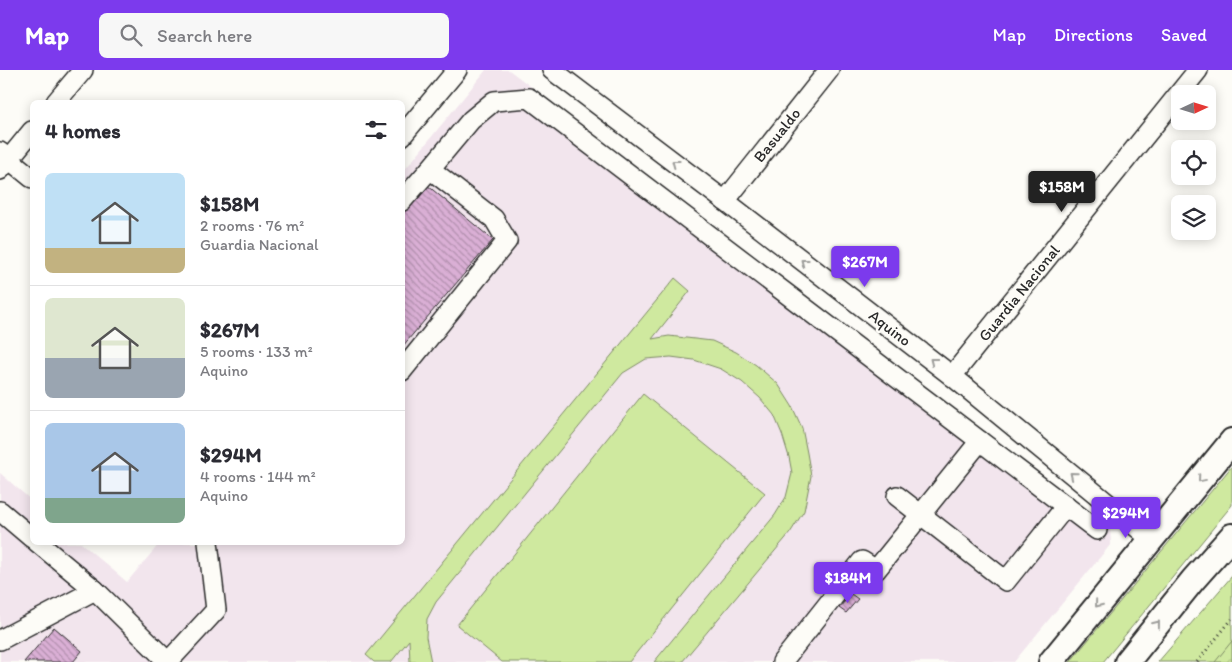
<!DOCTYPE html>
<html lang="en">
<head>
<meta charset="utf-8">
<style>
  :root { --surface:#fff; --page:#f7f7f7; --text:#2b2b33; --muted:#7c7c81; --line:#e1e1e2; --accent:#7c3aed }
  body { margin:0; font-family:Itim,sans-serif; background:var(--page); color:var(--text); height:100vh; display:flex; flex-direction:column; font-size:19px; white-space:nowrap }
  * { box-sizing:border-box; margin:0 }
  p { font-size:16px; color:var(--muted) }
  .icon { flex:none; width:28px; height:28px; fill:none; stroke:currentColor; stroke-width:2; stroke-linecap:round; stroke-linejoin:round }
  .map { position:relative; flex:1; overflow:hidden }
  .sheet { position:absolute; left:30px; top:30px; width:375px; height:445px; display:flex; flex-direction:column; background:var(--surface); border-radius:8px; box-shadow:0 2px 12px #0003 }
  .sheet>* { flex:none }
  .needle { width:32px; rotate:86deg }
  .tools { position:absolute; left:1171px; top:15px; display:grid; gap:10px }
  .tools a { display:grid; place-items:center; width:45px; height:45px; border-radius:8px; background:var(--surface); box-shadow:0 2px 12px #0003; font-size:25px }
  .price { position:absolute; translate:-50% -42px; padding:0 11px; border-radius:5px; background:var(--accent); color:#fff; font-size:16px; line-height:32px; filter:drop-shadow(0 1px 2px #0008) }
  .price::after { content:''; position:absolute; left:50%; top:30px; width:15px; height:11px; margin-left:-8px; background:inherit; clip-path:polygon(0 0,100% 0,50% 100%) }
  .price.active { background:#222; color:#fff }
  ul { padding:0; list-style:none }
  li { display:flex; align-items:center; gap:15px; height:125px; padding:0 15px }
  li+li { border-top:1px solid var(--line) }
  li span { display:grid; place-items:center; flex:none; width:140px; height:100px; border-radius:8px; color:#555 }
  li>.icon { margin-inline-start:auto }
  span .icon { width:60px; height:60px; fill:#fffc; stroke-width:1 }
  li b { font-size:21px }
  h2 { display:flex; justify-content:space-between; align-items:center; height:60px; padding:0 15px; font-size:21px }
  header { display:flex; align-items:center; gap:30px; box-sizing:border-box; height:70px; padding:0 25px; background:var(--accent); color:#fff }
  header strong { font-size:24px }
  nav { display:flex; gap:28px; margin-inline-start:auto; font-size:18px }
  .search { width:350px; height:45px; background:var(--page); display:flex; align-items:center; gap:12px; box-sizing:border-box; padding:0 18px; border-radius:8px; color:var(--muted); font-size:19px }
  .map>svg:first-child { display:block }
  .built { fill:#f2e5ed }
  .green { fill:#cfe99f; stroke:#7d8a65 }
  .forest { fill:url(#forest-crowns); stroke:#7d8a65 }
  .building { fill:url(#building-back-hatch); stroke:#2b2b2b }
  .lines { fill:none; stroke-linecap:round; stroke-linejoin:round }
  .minor-casing { stroke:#2b2b2b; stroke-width:22 }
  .major-casing { stroke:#2b2b2b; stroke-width:28 }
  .path { stroke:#2b2b2b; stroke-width:3; stroke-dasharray:1 4; stroke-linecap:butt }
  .minor { stroke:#fdfcf7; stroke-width:19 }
  .major { stroke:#fdfcf7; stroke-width:24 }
  .oneway { stroke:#9e9e9b }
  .labels { text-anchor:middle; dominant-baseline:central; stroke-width:5; stroke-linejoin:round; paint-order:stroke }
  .street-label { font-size:16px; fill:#2b2b2b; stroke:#fdfcf7 }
</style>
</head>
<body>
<header>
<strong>Map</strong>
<div class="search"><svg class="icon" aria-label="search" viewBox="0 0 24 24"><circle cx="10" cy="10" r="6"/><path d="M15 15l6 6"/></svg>Search here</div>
<nav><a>Map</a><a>Directions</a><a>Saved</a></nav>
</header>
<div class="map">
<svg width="1232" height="592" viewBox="0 0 1232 592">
  <defs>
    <pattern id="forest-crowns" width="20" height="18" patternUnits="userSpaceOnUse" patternTransform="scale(1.25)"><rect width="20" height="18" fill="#cfe99f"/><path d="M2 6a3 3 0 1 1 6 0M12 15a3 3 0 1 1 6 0" fill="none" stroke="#b2c889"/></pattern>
    <pattern id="building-back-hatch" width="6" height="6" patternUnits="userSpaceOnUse" patternTransform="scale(1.25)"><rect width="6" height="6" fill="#daafd5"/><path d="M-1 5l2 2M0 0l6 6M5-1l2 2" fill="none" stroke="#b18fad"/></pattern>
  </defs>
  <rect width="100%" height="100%" fill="#fdfcf7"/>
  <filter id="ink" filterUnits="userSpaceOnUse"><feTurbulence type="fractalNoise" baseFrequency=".02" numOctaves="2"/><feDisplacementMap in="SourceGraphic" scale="10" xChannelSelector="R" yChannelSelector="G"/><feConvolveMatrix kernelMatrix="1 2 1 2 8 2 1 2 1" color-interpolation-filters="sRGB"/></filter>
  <g filter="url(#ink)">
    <polygon class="built" points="486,0 509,0 1110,457 1111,474 1014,592 0,592 0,403 32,431 32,472 81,473 127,512 160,473 402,472 403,102"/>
    <g class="green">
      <polygon points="675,208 690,221 652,269 669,266 712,271 736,282 756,295 778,314 792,336 802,358 807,383 811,406 804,441 790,463 682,592 654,592 775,445 786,427 792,403 789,387 782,364 774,345 760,328 742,312 721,299 694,290 671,287 646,289 623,303 436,532 427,549 426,567 431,592 410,592 409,570 391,592 374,592 366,585"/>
      <polygon points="643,324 765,423 629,592 502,592 457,555"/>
      <polygon points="1232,396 1232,435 1103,592 1070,592"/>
      <polygon points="1232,506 1232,592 1158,592"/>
    </g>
    <polygon class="forest" points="1232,571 1232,592 1215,592"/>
    <g class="building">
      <polygon points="427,115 493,170 402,277 402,144"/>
      <polygon points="851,524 858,529 846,543 839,538"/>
      <polygon points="54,557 82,581 73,592 24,592"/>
    </g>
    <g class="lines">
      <defs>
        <g id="minor">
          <polyline points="552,0 725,131 952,306 1151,469"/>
          <polyline points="56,32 83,0"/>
          <polyline points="402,66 457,0"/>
          <polyline points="0,82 32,108"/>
          <polyline points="430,99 471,50 494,31 529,28 980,371"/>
          <polyline points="0,100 32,61"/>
          <polyline points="402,131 430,99 494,149 507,171 402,301"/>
          <polyline points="725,131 829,0"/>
          <polyline points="952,306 1198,0"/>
          <polyline points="897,426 1006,511 1066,436"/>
          <polyline points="0,441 32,468"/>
          <polyline points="37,472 95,520"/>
          <polyline points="0,570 95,520 168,592"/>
          <polyline points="168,592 216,540 208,472"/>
          <polyline points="782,592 862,491 876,500 980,371 1097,460"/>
        </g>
        <g id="major">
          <polyline points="1051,592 1232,371"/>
          <polyline points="1127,592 1193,510 1232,466"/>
        </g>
      </defs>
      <use href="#minor" class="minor-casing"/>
      <use href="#major" class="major-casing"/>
      <polyline class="path" points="1197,592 1232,549"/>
      <use href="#minor" class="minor"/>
      <use href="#major" class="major"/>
    </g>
    <defs><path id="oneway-chevron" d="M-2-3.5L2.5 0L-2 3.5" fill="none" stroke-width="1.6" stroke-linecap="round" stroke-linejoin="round" transform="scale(1.25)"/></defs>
    <g class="oneway">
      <use href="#oneway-chevron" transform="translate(675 93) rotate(-143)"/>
      <use href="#oneway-chevron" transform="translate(804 192) rotate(-142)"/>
      <use href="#oneway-chevron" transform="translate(933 291) rotate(-142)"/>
      <use href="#oneway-chevron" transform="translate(1073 405) rotate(-141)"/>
      <use href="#oneway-chevron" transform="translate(1201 409) rotate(130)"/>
      <use href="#oneway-chevron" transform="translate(1098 534) rotate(129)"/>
      <use href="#oneway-chevron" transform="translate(1157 554) rotate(-51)"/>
    </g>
  </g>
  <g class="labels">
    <g class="street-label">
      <text transform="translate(777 65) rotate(-51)">Basualdo</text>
      <text transform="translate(1019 223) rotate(-51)">Guardia Nacional</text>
      <text transform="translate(890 258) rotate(38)">Aquino</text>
    </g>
  </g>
</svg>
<div class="tools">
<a><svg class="needle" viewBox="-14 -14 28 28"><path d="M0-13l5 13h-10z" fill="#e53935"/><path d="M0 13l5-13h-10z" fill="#7c7c81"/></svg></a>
<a><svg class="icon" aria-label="locate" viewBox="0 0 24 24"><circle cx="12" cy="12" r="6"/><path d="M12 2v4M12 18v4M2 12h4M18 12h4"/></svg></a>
<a><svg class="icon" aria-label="layers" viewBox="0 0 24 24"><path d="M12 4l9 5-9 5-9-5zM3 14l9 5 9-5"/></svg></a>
</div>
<b class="price active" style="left:1062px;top:143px">$158M</b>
<b class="price" style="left:865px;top:218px">$267M</b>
<b class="price" style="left:1126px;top:469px">$294M</b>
<b class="price" style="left:848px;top:534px">$184M</b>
<section class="sheet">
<h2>4 homes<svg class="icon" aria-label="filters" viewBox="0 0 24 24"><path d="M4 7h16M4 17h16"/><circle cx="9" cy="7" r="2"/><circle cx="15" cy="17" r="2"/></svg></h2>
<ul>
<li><span style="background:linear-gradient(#bfe0f5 75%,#c2b280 0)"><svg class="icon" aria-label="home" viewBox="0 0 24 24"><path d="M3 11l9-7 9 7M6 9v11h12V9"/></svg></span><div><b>$158M</b><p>2 rooms · 76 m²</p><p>Guardia Nacional</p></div></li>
<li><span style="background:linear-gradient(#dfe7d0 60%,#9aa5b1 0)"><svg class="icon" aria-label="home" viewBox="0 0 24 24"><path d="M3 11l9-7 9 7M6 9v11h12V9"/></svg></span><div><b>$267M</b><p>5 rooms · 133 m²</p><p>Aquino</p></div></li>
<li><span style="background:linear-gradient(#a9c7e8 75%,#7fa58c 0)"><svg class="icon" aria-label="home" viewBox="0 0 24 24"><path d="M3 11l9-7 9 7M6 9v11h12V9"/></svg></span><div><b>$294M</b><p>4 rooms · 144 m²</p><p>Aquino</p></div></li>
</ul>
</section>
</div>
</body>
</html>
